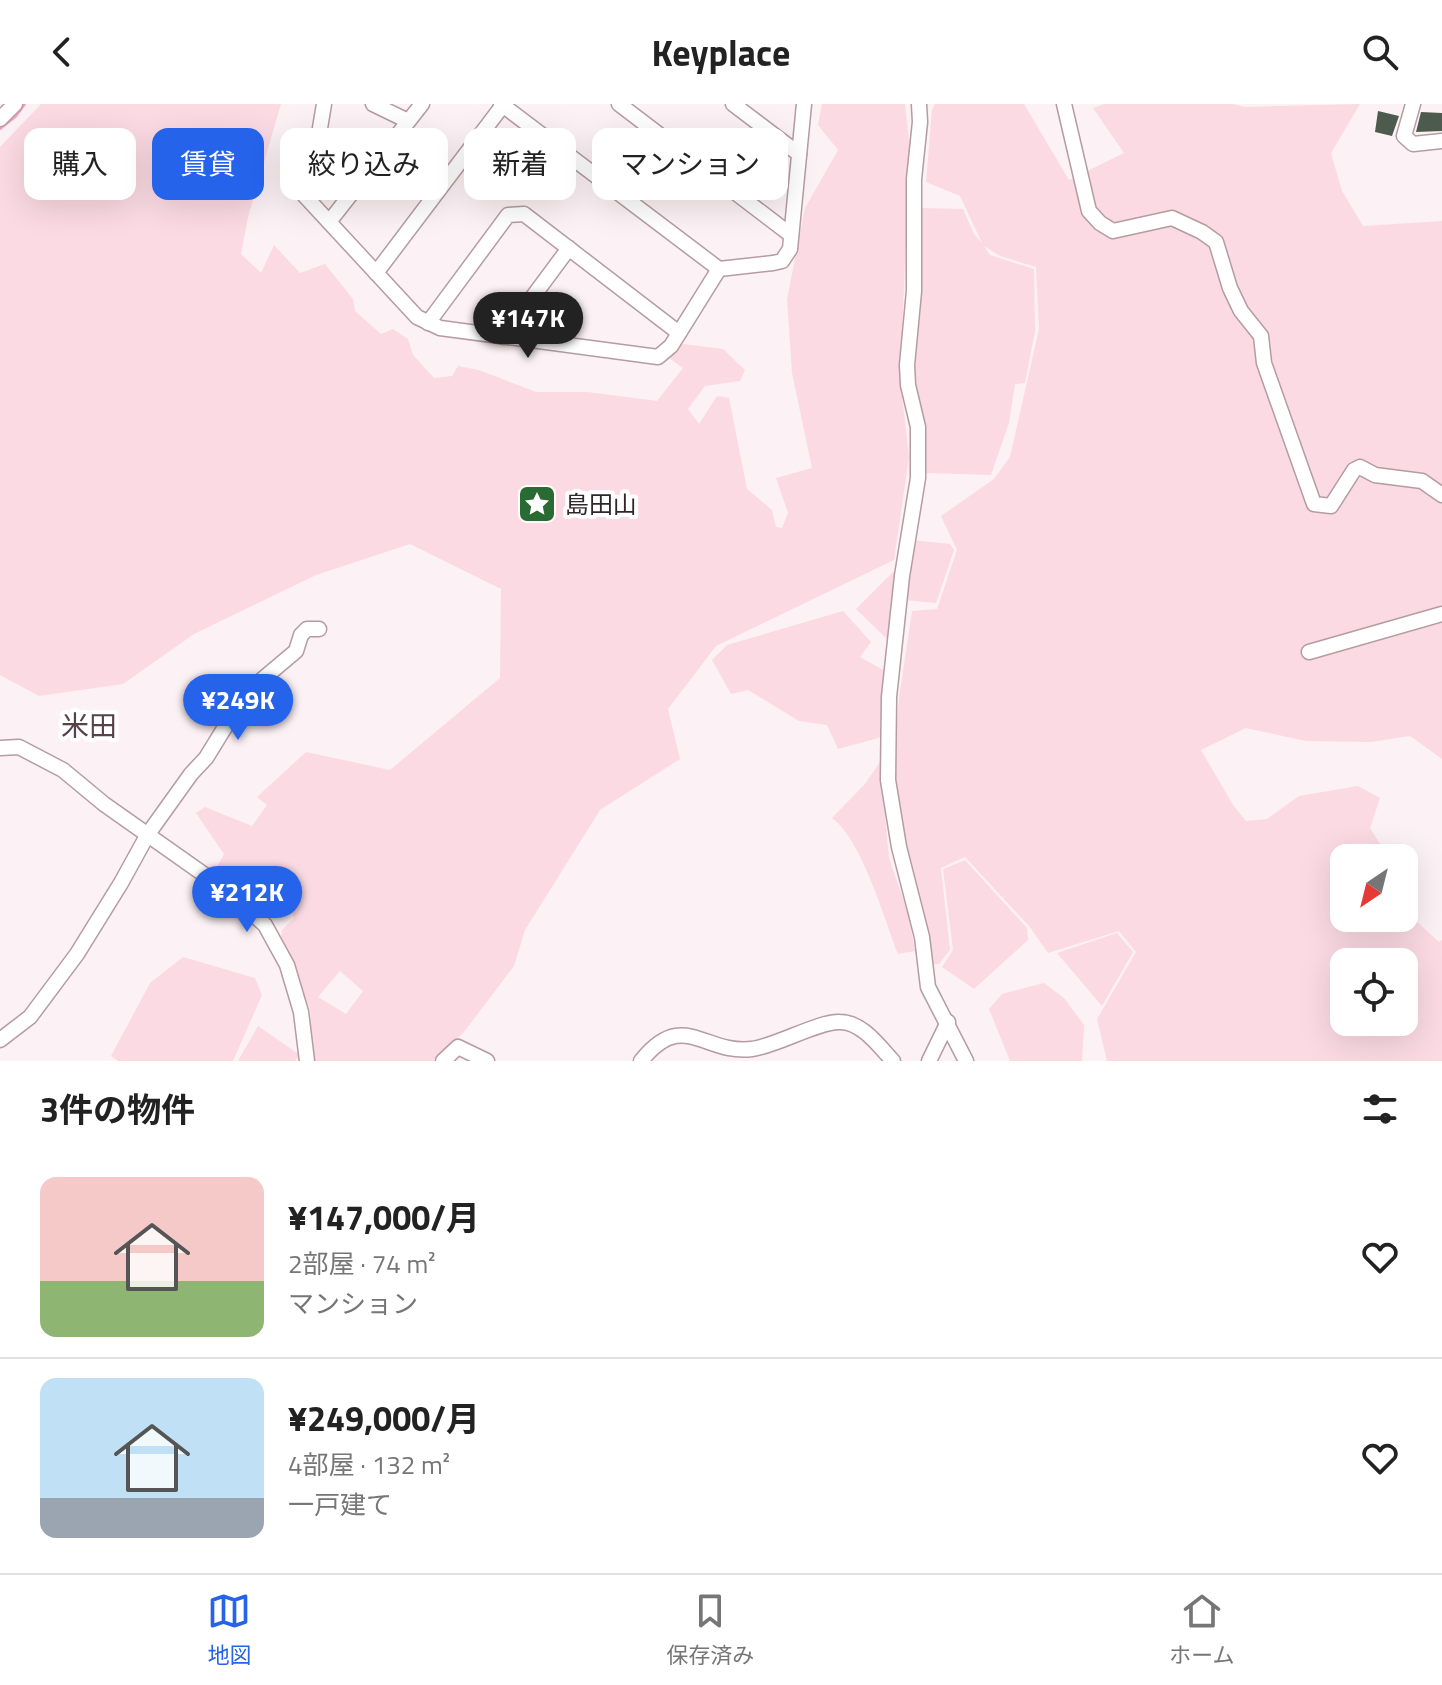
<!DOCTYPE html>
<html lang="ja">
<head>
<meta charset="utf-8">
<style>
  :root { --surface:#fff; --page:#f6f6f6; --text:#222; --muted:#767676; --line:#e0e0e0; --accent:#2563eb }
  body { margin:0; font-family:"Titillium Web","Noto Sans JP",sans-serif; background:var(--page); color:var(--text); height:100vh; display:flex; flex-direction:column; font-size:30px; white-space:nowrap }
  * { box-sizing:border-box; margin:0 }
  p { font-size:26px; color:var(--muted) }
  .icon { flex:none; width:44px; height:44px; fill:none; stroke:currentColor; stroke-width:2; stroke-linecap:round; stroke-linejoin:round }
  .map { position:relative; height:957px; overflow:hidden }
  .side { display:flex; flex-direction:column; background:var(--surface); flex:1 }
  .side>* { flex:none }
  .banner { position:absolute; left:24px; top:24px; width:800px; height:72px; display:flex; gap:16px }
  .needle { width:52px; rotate:215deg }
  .buttons { position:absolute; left:1330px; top:740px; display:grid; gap:16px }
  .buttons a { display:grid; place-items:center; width:88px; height:88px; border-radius:16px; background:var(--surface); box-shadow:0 8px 32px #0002; font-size:40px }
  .price { position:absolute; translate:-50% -68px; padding:0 18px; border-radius:28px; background:var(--accent); color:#fff; font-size:26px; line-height:52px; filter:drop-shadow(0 2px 4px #0008) }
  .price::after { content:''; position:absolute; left:50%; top:48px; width:24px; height:18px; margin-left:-12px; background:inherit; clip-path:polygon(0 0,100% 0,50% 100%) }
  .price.active { background:#222; color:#fff }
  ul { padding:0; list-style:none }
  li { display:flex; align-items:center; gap:24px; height:200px; padding:0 40px }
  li+li { border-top:2px solid var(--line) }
  li span { display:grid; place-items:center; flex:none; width:224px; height:160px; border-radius:16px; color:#555 }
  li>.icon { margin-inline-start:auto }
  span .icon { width:96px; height:96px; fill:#fffc; stroke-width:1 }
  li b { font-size:34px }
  h2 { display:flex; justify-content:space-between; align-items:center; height:96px; padding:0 40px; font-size:34px }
  .chip { padding:0 28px; border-radius:16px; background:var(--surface); box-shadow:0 8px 32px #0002; font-size:28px; line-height:72px }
  .chip.active { background:var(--accent); color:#fff }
  header { display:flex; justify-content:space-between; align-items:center; height:104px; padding:0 40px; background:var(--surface); font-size:36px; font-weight:700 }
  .tabs { display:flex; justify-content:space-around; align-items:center; height:112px; border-top:2px solid var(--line); background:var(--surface); font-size:22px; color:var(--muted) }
  .tabs a { display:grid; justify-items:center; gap:4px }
  .tabs .active { color:var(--accent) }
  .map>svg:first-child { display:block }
  .green { fill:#fbdae3; fill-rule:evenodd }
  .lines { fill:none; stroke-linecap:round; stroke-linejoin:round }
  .stream { stroke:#fe9cba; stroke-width:4 }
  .building { fill:#4c5b4d }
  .street-casing { stroke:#b49ca2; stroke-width:17 }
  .street { stroke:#fff; stroke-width:14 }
  .labels { text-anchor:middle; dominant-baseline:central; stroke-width:8; stroke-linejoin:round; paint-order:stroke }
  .poi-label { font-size:24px; fill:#302629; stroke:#fff; text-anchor:start }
  .quarter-label { font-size:28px; fill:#564247; stroke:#fff }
</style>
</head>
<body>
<header><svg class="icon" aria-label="back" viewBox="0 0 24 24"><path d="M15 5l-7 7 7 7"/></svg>Keyplace<svg class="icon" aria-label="search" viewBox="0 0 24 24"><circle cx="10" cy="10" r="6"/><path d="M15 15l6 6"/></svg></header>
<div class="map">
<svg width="1442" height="957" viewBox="0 0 1442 957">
  <rect width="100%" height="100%" fill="#fcf1f4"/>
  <g class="green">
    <path d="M41,0H281L248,113L241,150L261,169L274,141L300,169L325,160L353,195L355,207L381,230L393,225L408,235L413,251L434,274L452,272L458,262L479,266L536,288H588L657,297L683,264L669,254L683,240L723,245L745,266L740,277L705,282L688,305L699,320L717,292L729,294L747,385L772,406L776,423L782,424L788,409L776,374L812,364L792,269L787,195L805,104L838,46L818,21L822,0H905L910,45L900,274L909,353L894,456L716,542L668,605L680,655L600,706L525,826L514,862L464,928L433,957H313L310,905L281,834L282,826L294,814L287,794L257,798L217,763L224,750L196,709L205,703L252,722L267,701L257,693L306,648L390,666L500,574L501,485L410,440L316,471L194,530L123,580L39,592L0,571V43ZM340,867L363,887L346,910L318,893Z"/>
    <path d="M935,0H1024L1069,76L1124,49L1093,4L1104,0H1232L1245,3L1360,0L1331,49L1342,87L1363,122L1442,117V655L1410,632L1371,638L1306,637L1246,624L1201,646L1233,701L1246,717L1267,715L1299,692L1358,682L1380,694L1370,724L1389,754H1344V814H1404V806L1439,838L1442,836V957H1107L1097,915L1136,848L1119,827L1048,849L1029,822L965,753L941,764L950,846L939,860L928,861L906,757L892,677L899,594L912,507L937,505L957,446L941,412L994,375L1010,353L1039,225L1036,163L1000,152L984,142L990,151L1034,165L1035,227L1025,279L1015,280L1009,319L991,371L925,369L926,326L915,273L921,104L963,105L974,130L982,139L960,92L926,78L932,6ZM1344,858H1404V918H1344Z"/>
    <polygon points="912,436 950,440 954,446 936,499 905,496"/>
    <polygon points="896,465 890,535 887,535 856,505"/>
    <polygon points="843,507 871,538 860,553 885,567 882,633 838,645 827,621 799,617 748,586 731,590 712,556 727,541"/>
    <path d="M880,658L889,754L908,809L915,847L898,850C884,814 862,736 832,714L865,680Z"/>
    <polygon points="965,756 1027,824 1028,836 974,885 942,863 953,846 943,765"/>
    <polygon points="1117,829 1133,848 1102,902 1057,849"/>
    <polygon points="183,853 255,874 262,891 233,957 118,957 111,952 150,879"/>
    <polygon points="1044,879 1064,894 1084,921 1082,957 1010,957 989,905 1002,890"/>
    <polygon points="258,922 300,951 295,957 238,957"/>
  </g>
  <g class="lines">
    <polyline class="stream" points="0,24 15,12 24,0"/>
  </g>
  <g class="building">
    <polygon points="1378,7 1399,12 1392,32 1375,28"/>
    <polygon points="1421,8 1442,9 1442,27 1416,28"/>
  </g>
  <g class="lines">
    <defs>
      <g id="street">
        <polyline points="324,0 317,42 302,82 304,91 417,213 440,224 658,253 671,242 719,165"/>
        <polyline points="373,0 408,17"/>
        <polyline points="501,0 719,165 773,159 782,157 790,145 804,0"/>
        <polyline points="619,0 791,131"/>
        <polyline points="733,0 799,50"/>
        <polyline points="919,0 920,18 914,75 914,187 907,261 908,281 918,323 918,374 902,472 889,593 888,676 899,743 922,833 928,883 966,957"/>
        <polyline points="1064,0 1089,107 1100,119 1113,127 1172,114 1202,128 1216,138 1230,184 1241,207 1261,232 1264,259 1314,400 1331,402 1354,366 1360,363 1375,371 1422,377 1442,391"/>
        <polyline points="1413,0 1404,32 1413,40 1442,37"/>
        <polyline points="0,15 15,0"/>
        <polyline points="329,118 422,0"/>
        <polyline points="376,169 503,1"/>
        <polyline points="428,219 508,111 524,110 679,229"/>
        <polyline points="503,233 569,144"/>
        <polyline points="1309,548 1442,510"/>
        <polyline points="0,644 19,643 63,666 104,700 226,786 265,821 287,861 301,908 307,957"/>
        <polyline points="0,936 30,913 77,850 121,779 148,730 191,670 206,654 246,589 296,547 301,531 307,525 319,525"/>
        <polyline points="443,957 458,943 487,957"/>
        <path d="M641,957C683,904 704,951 752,945C776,942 819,917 840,918C862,918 879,942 893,957"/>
        <polyline points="929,957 948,918"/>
      </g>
    </defs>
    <use href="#street" class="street-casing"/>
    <use href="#street" class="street"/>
  </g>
  <defs>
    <symbol id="sight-square" viewBox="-11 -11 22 22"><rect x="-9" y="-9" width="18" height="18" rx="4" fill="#2a6a33" stroke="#fff"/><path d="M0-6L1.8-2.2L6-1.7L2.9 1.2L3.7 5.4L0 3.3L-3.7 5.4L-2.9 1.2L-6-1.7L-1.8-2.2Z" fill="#fff"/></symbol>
  </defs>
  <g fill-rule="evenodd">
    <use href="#sight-square" x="515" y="378" width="44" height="44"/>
  </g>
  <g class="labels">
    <g class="poi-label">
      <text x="565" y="400">島田山</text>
    </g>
    <g class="quarter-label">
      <text x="89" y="621">米田</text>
    </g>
  </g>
</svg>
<div class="buttons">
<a><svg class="needle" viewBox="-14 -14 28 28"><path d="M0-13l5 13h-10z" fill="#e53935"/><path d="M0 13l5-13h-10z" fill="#767676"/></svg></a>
<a><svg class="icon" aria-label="locate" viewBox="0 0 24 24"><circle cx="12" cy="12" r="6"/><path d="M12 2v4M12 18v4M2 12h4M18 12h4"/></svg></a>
</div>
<b class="price active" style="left:528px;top:256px">¥147K</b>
<b class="price" style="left:238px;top:638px">¥249K</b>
<b class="price" style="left:247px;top:830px">¥212K</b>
<div class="banner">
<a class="chip">購入</a>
<a class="chip active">賃貸</a>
<a class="chip">絞り込み</a>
<a class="chip">新着</a>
<a class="chip">マンション</a>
</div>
</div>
<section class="side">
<h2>3件の物件<svg class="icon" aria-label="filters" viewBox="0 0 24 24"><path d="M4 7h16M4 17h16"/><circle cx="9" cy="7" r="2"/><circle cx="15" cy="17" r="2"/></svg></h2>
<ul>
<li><span style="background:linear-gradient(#f6c9c9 65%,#8fb573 0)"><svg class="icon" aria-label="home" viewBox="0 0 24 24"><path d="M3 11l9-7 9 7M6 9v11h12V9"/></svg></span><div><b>¥147,000/月</b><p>2部屋 · 74 m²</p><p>マンション</p></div><svg class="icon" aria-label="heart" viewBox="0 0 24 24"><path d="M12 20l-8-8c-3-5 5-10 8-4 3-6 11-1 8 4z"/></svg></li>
<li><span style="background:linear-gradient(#bfe0f5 75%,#9aa5b1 0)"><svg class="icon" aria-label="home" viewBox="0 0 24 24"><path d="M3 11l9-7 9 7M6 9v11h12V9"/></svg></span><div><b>¥249,000/月</b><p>4部屋 · 132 m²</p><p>一戸建て</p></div><svg class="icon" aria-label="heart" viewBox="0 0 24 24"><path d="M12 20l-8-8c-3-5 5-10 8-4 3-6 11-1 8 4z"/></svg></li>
</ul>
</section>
<nav class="tabs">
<a class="active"><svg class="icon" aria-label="map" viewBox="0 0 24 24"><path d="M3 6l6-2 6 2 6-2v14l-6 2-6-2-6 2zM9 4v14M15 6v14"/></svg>地図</a>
<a><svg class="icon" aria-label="saved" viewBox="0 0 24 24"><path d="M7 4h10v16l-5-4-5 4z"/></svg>保存済み</a>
<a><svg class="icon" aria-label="home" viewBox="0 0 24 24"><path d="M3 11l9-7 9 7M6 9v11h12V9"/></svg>ホーム</a>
</nav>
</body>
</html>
